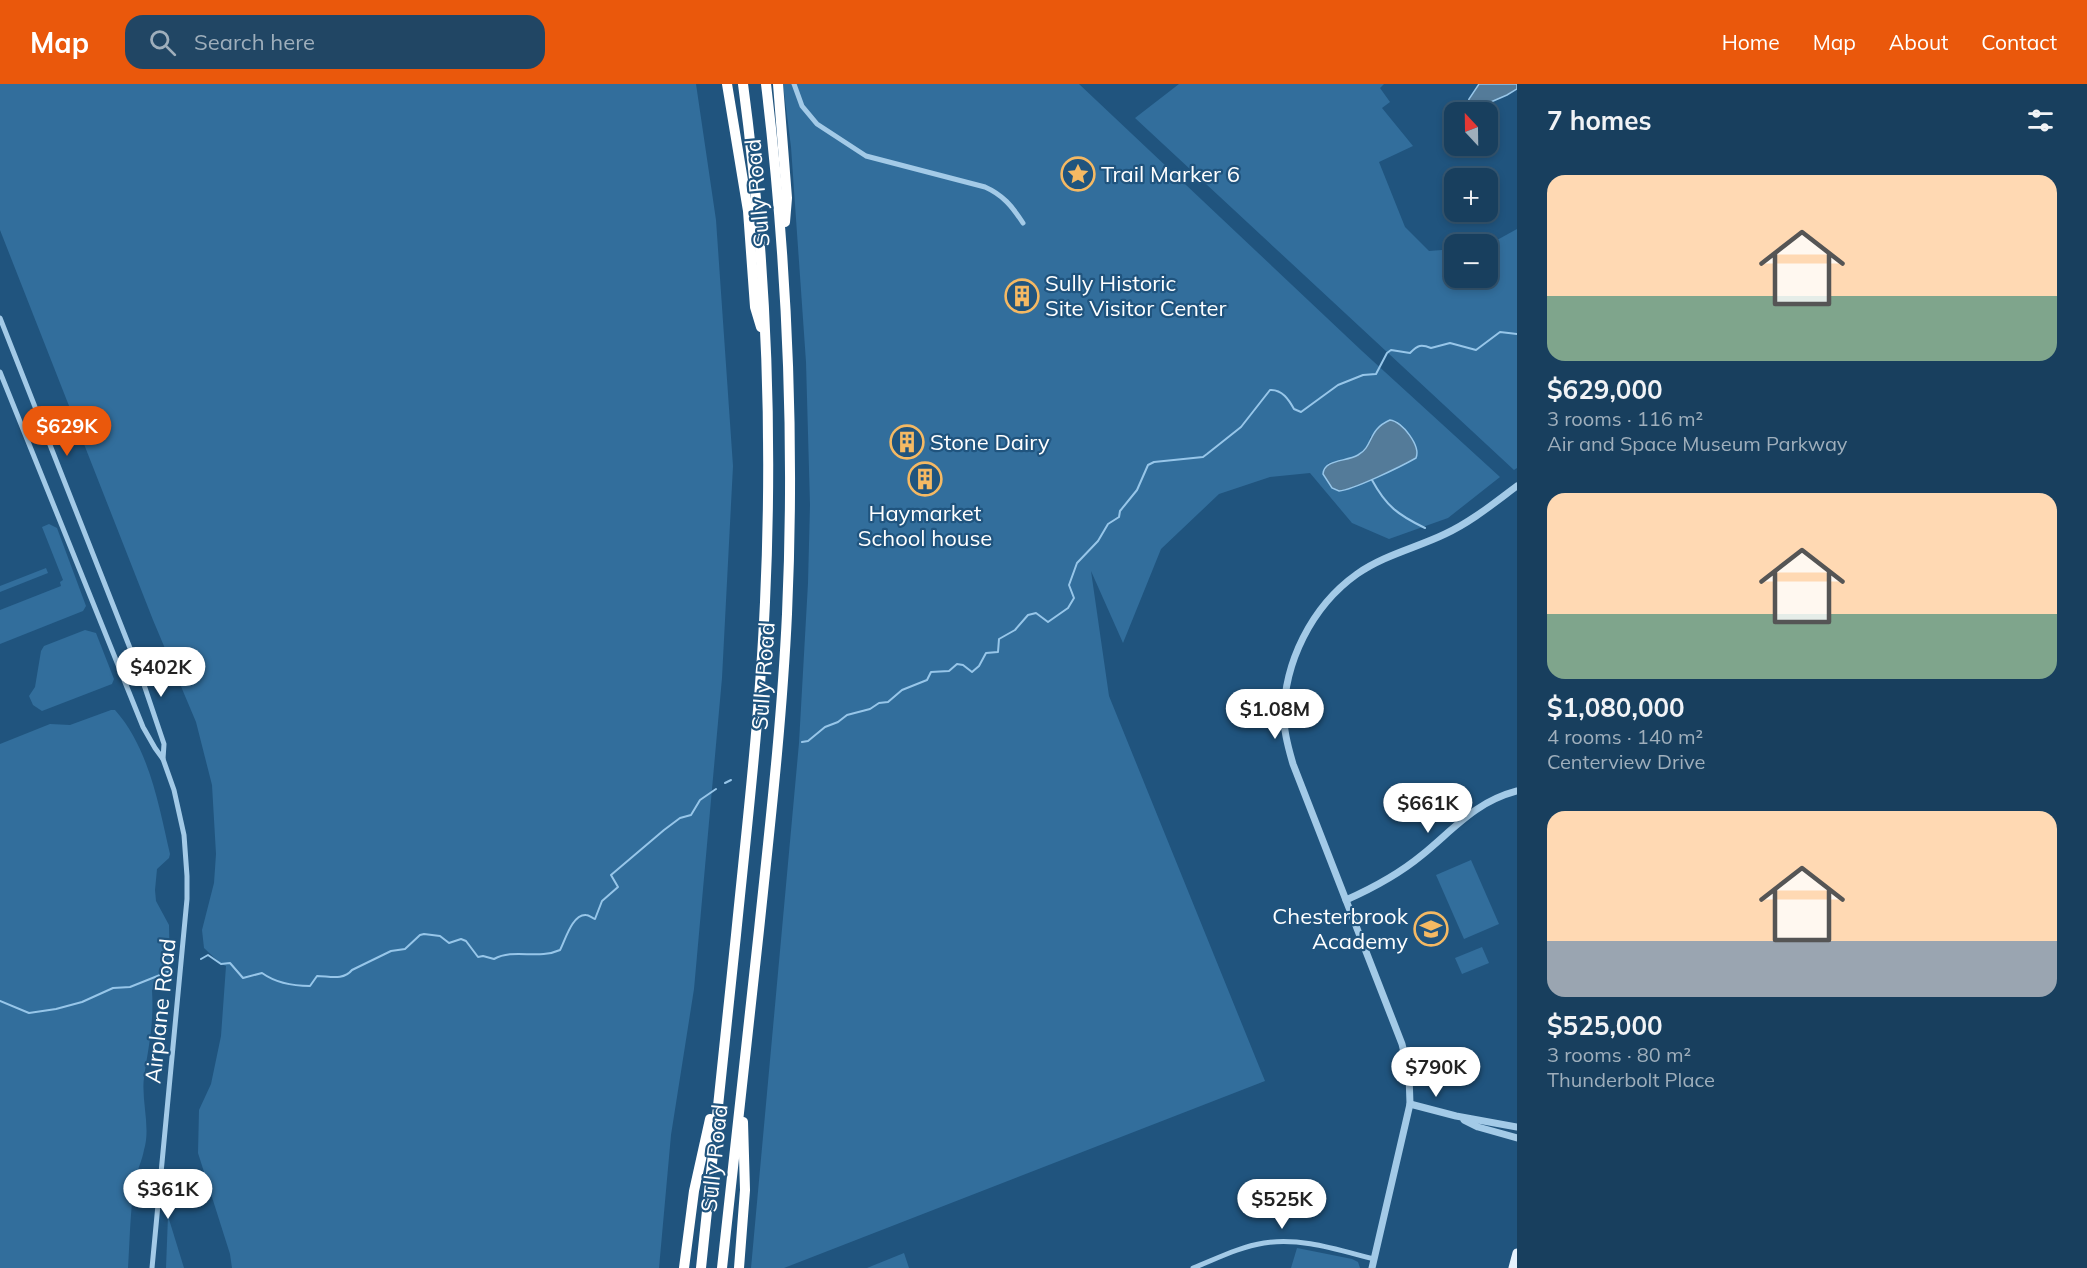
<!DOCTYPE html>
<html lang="en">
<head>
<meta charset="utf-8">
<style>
  :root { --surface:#183f5e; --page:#214664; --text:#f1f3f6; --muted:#9fafbc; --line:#365873; --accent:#ea580c }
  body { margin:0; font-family:Mulish,sans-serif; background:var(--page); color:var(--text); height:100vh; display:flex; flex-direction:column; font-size:22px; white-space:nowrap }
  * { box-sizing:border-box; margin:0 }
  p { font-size:20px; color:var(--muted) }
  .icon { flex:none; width:33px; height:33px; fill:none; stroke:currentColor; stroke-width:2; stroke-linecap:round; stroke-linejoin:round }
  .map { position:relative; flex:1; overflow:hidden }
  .details { display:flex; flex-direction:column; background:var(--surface); width:570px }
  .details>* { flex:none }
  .needle { width:39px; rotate:338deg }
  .buttons { position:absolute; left:1444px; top:18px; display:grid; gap:12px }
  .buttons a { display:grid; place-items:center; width:54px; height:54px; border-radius:12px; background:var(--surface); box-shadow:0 3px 9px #0003,0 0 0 2px var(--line); font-size:30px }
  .price { position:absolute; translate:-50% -51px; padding:0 14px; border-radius:21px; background:#fff; color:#222; font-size:20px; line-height:39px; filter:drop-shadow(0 2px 3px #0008) }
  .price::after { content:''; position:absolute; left:50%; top:36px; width:18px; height:14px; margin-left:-9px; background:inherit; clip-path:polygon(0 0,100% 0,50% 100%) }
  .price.active { background:var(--accent); color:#fff }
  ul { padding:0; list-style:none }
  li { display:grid; align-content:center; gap:12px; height:318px; padding:0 30px }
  li span { display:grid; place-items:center; height:186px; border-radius:18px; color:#555 }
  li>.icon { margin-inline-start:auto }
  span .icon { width:108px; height:108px; fill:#fffc; stroke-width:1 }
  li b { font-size:26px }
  h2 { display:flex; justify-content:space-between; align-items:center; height:72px; padding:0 30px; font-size:26px }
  header { display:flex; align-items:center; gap:36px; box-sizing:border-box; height:84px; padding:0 30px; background:var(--accent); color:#fff }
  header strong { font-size:28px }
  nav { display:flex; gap:33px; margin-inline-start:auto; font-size:21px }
  .search { width:420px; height:54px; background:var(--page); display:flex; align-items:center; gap:15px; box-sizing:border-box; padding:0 21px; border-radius:18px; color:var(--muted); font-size:22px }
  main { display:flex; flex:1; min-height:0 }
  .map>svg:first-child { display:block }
  .green { fill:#326e9c; fill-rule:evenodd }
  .water { fill:#547b99; stroke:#97c6e9; stroke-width:1.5 }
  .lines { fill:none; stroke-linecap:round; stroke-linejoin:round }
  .stream { stroke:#97c6e9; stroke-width:2 }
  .minor { stroke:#a3cae7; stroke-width:5 }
  .tertiary { stroke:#a3cae7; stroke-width:7 }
  .primary { stroke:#e5f1fd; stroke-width:9 }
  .motorway { stroke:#fff; stroke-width:10 }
  .labels { text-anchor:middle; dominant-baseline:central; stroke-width:4.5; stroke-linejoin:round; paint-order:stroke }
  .poi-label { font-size:22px; fill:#fff; stroke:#20547e; text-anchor:start }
  .street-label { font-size:22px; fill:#fff; stroke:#20547e }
</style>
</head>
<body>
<header>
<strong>Map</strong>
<div class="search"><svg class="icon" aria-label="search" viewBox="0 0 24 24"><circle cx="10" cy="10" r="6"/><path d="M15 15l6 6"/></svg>Search here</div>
<nav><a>Home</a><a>Map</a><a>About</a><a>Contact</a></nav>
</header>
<main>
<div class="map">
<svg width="1517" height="1184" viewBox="0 0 1517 1184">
  <rect width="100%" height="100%" fill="#20547e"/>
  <g class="green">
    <polygon points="0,0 696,0 716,136 733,382 722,594 694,905 671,1051 659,1184 232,1184 230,1170 198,1069 199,1026 211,1000 221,952 226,882 221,880 204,864 202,846 214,799 216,770 212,701 196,638 153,536 0,146"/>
    <path d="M783,0H1079L1362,267L1500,393L1448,434L1389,455L1352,439L1310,389L1270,393L1219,410L1161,465L1123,559L1091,487L1109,612L1265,997L784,1184H751L799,659L808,499L810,421L806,278L791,63ZM1390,336L1397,337L1417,367L1416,374L1406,380L1350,404L1328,379L1347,376L1358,371L1369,360L1370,353Z"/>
    <polygon points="1179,0 1384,0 1380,4 1390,18 1382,24 1413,62 1379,78 1405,143 1429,167 1455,165 1455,194 1488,194 1488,161 1517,145 1517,384 1514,386 1135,34"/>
    <polygon points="49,440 57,444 86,522 83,527 0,560 0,526 61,502 60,498 63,496 42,443"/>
    <polygon points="46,484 48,489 0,508 0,502"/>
    <polygon points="85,546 96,549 114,595 112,600 42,627 33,621 29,612 35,603 41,567 44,562"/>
    <path d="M111,626H115C149,664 159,722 170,770L169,774L157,785L155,806L156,817L169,841L170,891L152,906C154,939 149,960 144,993C141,1017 151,1043 144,1066C142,1077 137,1086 135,1097C130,1125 130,1155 128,1184H0V660L50,640L70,641Z"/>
    <polygon points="1471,776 1499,840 1464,855 1436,791"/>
    <polygon points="1482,863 1489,879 1462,890 1455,874"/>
    <polygon points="168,1132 184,1184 166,1184"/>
    <polygon points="1297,1164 1352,1175 1358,1178 1360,1184 1291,1184"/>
    <polygon points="904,1169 909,1184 867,1184"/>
  </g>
  <g class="water">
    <polygon points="1479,0 1517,0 1517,5 1507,11 1470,27 1467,22 1469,15"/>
    <path d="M1390,336C1402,337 1421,362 1416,374C1402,382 1353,406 1339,407L1332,404L1323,390C1324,375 1346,378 1358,371C1374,362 1367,346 1390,336Z"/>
  </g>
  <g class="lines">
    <g class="stream">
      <path d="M1372,396C1386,422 1398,431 1425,444"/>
      <path d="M802,658L808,657L825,643L838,638L847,631L870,625L879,619L888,618L902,606L927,596L931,588L949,587L957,580L963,581L972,588L979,582L986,569L998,568L999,555L1015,546L1028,531L1036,529L1048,538L1068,524L1074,514L1069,501L1077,479L1098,457L1108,440L1119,433L1120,427L1137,406L1148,381L1154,378L1203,373L1207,370L1241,343L1270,306C1282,305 1289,316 1294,325L1301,328L1338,301L1363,291L1376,290L1387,269L1391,266L1410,269C1418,261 1421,260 1431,264L1450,259L1476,266L1500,248L1517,250"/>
      <polyline points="725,699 731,696"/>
      <path d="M201,875L208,871L221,880L230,879L243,894L262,889C276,899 292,902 310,902L317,892C329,892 343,897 352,886L391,867L405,865L420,851L424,850L440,852L449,859L461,855L466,857L478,873L483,872L494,875C514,864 538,876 560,866C565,857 572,830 586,831C589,831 592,834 595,835L602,817L618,803L611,791L664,746L680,734L691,731L700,716L716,705"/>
      <polyline points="0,917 29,929 56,925 82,918 113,904 130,903 170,887"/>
    </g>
    <g class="minor">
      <path d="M794,0L802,22L817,40L866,72L985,103C1003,111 1012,122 1023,139"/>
      <polyline points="0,234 141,592 164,660 163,675"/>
      <polyline points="0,288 143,643 155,664 163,675 174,706 184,751 187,792 187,815 152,1184"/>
      <path d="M1193,1184C1216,1175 1239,1163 1264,1159C1301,1153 1338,1166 1374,1175"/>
    </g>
    <g class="tertiary">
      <path d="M1346,816C1373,804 1399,790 1422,771C1454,745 1475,718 1517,707"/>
      <polyline points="1410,1020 1456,1032 1517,1043"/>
      <polyline points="1464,1036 1478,1043 1517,1054"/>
      <path d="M1372,1184L1410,1020L1409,990L1402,960L1293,680C1289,666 1284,650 1284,635C1283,579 1312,522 1357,490C1384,471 1416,464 1445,450C1471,438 1494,419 1517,402"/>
    </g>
    <polyline class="primary" points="1513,1184 1517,1169"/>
    <g class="motorway">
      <polyline points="727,0 748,127 755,223 761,243"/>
      <polyline points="778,0 787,114 785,138"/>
      <polyline points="684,1184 694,1107 710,1035"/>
      <path d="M701,1184C713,1073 724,962 736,851C747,741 760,630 765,518C773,346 766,172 743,0"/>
      <path d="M722,1184C734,1071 746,958 759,846C770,741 782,636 787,530C795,353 787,176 766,0"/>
      <polyline points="739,1184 745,1106 743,1038"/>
    </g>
  </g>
  <defs>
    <symbol id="sight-ring" viewBox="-11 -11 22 22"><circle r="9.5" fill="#20547e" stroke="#f5b963" stroke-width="1.5"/><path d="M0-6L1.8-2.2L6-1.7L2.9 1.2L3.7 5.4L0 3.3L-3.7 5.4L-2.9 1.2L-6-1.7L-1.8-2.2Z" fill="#f5b963"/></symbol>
    <symbol id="building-ring" viewBox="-11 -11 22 22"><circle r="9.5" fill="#20547e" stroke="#f5b963" stroke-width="1.5"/><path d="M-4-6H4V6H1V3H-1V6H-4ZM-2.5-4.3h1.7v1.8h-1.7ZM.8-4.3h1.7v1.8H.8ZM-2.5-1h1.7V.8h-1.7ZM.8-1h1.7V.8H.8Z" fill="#f5b963"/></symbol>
    <symbol id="school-ring" viewBox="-11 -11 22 22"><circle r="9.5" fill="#20547e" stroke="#f5b963" stroke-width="1.5"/><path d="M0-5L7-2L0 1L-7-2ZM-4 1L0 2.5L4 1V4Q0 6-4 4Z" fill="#f5b963"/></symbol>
  </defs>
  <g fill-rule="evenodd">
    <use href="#sight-ring" x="1059" y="71" width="38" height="38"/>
    <use href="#building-ring" x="1003" y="193" width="38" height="38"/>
    <use href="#building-ring" x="888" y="339" width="38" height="38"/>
    <use href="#building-ring" x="906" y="376" width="38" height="38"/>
    <use href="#school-ring" x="1412" y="826" width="38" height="38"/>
  </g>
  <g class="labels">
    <g class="poi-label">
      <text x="1101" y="90">Trail Marker 6</text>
      <text x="1045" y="199">Sully Historic<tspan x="1045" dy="25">Site Visitor Center</tspan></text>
      <text x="930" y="358">Stone Dairy</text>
      <text x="925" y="429" text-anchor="middle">Haymarket<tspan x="925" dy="25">School house</tspan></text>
      <text x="1408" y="832" text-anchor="end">Chesterbrook<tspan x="1408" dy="25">Academy</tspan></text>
    </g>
    <g class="street-label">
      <text transform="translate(757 109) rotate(-95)">Sully Road</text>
      <text transform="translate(763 592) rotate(-86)">Sully Road</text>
      <text transform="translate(160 927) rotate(-84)">Airplane Road</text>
      <text transform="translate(714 1074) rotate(-84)">Sully Road</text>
    </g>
  </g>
</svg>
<div class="buttons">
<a><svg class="needle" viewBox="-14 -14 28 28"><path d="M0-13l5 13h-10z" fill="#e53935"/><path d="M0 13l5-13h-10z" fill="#9fafbc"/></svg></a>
<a>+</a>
<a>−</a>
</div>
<b class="price active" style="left:67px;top:373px">$629K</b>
<b class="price" style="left:161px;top:614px">$402K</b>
<b class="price" style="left:1275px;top:656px">$1.08M</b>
<b class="price" style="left:1428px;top:750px">$661K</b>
<b class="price" style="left:1436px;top:1014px">$790K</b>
<b class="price" style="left:168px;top:1136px">$361K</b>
<b class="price" style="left:1282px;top:1146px">$525K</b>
</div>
<section class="details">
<h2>7 homes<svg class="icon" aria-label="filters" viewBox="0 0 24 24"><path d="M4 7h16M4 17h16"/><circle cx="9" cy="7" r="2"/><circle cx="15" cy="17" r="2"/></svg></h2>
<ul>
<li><span style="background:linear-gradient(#ffd9b3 65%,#7fa58c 0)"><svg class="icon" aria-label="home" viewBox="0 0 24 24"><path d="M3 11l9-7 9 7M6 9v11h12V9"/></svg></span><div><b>$629,000</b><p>3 rooms · 116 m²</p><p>Air and Space Museum Parkway</p></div></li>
<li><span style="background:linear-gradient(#ffd9b3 65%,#7fa58c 0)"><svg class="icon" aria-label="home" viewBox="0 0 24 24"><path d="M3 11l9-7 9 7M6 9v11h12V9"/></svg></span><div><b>$1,080,000</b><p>4 rooms · 140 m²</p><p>Centerview Drive</p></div></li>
<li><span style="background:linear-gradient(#ffd9b3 70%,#9aa5b1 0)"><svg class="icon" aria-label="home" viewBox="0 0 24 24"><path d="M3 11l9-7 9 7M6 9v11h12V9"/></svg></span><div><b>$525,000</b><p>3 rooms · 80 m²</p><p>Thunderbolt Place</p></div></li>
</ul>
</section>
</main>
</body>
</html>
